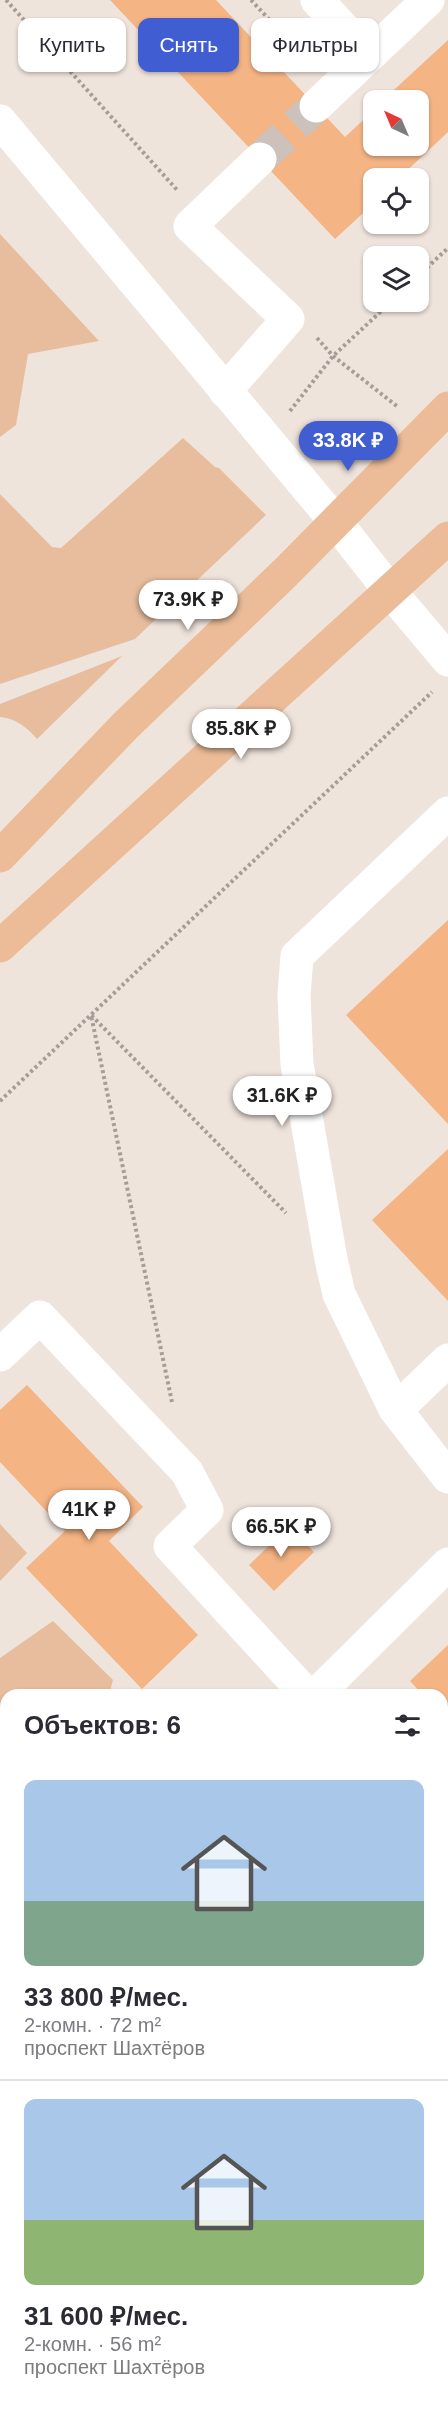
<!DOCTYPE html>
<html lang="ru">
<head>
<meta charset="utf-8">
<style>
  :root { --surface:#fff; --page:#f7f7f7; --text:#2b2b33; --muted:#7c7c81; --line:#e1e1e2; --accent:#405ed1 }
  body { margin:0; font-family:Arial,sans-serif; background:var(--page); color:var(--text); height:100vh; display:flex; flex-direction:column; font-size:22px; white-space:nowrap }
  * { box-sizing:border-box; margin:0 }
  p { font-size:20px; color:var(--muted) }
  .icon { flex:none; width:33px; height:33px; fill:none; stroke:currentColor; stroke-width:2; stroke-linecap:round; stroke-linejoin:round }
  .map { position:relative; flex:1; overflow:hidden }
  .drawer { position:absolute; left:0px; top:1689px; width:448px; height:720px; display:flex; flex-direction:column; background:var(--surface); border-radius:18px 18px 0 0; box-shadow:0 2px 4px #0004 }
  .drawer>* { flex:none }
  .guide { position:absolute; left:18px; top:18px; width:412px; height:54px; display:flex; gap:12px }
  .needle { width:39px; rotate:316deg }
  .tools { position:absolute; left:363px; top:90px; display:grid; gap:12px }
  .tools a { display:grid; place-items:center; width:66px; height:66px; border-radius:12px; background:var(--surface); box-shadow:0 2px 4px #0004; font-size:30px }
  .price { position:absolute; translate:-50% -51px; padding:0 14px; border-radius:21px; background:#fff; color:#222; font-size:20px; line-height:39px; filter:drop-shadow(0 2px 3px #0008) }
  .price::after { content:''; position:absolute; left:50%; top:36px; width:18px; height:14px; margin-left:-9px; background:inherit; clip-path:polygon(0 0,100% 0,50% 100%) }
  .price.active { background:var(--accent); color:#fff }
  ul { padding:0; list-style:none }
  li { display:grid; align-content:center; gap:12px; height:318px; padding:0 24px }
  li+li { border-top:2px solid var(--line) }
  li span { display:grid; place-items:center; height:186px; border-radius:12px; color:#555 }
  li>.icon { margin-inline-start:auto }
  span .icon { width:108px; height:108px; fill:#fffc; stroke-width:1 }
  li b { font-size:26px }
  h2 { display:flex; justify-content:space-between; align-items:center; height:72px; padding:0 24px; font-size:26px }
  .chip { padding:0 21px; border-radius:12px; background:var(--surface); box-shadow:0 2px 4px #0004; font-size:21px; line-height:54px }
  .chip.active { background:var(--accent); color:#fff }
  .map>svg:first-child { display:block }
  .green { fill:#e7bd9e }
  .building { fill:#f4b484 }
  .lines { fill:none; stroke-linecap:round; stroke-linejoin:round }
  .minor-tunnel { stroke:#ccc2bb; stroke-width:33; stroke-dasharray:33 16; stroke-linecap:butt }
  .path { stroke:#a59d97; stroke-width:4; stroke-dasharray:3 3; stroke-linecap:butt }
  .minor { stroke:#fff; stroke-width:33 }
  .major { stroke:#ebbc97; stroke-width:33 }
</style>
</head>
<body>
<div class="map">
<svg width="448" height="2409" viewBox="0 0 448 2409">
  <rect width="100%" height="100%" fill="#efe4dc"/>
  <g class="green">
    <polygon points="0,234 99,341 28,354 16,425 0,437"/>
    <polygon points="183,438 215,467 219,468 266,515 135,639 0,684 0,494 52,547 61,548"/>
    <path d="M122,656L37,739C28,728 15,718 0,717V704Z"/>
    <polygon points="0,1524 27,1553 0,1581"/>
    <polygon points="53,1621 113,1680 109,1695 6,1695 6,1833 0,1829 0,1658"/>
  </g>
  <g class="building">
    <polygon points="110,0 216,0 345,137 374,110 374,146 418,146 418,100 383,100 448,40 448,132 399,178 374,178 374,203 335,239"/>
    <polygon points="448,920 448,1124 346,1015"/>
    <polygon points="448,1149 448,1301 372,1220"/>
    <polygon points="27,1385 143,1507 109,1541 198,1635 142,1689 26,1568 65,1531 0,1462 0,1410"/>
    <polygon points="289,1526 314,1552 274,1591 249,1565"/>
    <polygon points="448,1645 448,1721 442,1716 442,1695 423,1695 410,1681"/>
    <polygon points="442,1853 448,1859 448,1968 442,1963"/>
    <polygon points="0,2100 6,2107 6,2195 0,2201"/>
    <polygon points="442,2341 448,2347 448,2409 403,2409 398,2403 442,2403"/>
  </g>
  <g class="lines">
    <polyline class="minor-tunnel" points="260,159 316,106"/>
    <g class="path">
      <polyline points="6,0 178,191"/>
      <polyline points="251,0 310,63"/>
      <polyline points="418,276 448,248"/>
      <polyline points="317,338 333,356 398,407"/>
      <polyline points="290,411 333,356 391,302"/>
      <polyline points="0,1101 432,692"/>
      <polyline points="172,1402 91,1015 286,1213"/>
      <polyline points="0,2076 6,2070"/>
    </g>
    <g class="minor">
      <polyline points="317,0 369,56"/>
      <polyline points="316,106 428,0"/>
      <polyline points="0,121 335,521 390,591 448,660"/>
      <polyline points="225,391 288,319 190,226 260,159"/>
      <polyline points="448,813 297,956 294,995 297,1064 331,1259 339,1294 395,1409 448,1477"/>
      <polyline points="0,1355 40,1317 187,1472 207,1510 170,1546 307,1695"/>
      <polyline points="397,1409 448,1360"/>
      <polyline points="316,1695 448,1564"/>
      <polyline points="0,1781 6,1787"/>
      <polyline points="0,1990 6,1985"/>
      <polyline points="442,2286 448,2292"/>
    </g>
    <g class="major">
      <polyline points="0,856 126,725 285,573 448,408"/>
      <polyline points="0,946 448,538"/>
    </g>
  </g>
</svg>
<div class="tools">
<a><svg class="needle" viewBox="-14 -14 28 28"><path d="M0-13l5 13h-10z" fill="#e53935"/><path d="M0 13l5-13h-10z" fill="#7c7c81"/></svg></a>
<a><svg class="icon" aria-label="locate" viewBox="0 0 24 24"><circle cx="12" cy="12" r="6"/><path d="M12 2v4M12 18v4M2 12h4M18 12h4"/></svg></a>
<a><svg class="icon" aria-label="layers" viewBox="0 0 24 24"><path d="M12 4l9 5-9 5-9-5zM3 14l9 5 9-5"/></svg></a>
</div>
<b class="price active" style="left:348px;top:472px">33.8K ₽</b>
<b class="price" style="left:188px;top:631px">73.9K ₽</b>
<b class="price" style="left:241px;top:760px">85.8K ₽</b>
<b class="price" style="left:282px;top:1127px">31.6K ₽</b>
<b class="price" style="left:89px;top:1541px">41K ₽</b>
<b class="price" style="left:281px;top:1558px">66.5K ₽</b>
<div class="guide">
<a class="chip">Купить</a>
<a class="chip active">Снять</a>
<a class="chip">Фильтры</a>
</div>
<section class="drawer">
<h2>Объектов: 6<svg class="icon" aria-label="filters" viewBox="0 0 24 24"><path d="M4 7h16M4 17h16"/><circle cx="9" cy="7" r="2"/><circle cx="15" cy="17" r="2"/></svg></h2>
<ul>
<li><span style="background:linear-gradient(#a9c7e8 65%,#7fa58c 0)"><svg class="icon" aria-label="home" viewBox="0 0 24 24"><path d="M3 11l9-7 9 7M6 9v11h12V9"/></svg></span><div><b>33 800 ₽/мес.</b><p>2-комн. · 72 m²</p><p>проспект Шахтёров</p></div></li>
<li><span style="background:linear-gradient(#a9c7e8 65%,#8fb573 0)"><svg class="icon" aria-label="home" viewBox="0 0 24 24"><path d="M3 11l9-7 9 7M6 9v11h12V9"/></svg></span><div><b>31 600 ₽/мес.</b><p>2-комн. · 56 m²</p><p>проспект Шахтёров</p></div></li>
</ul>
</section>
</div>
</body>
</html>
